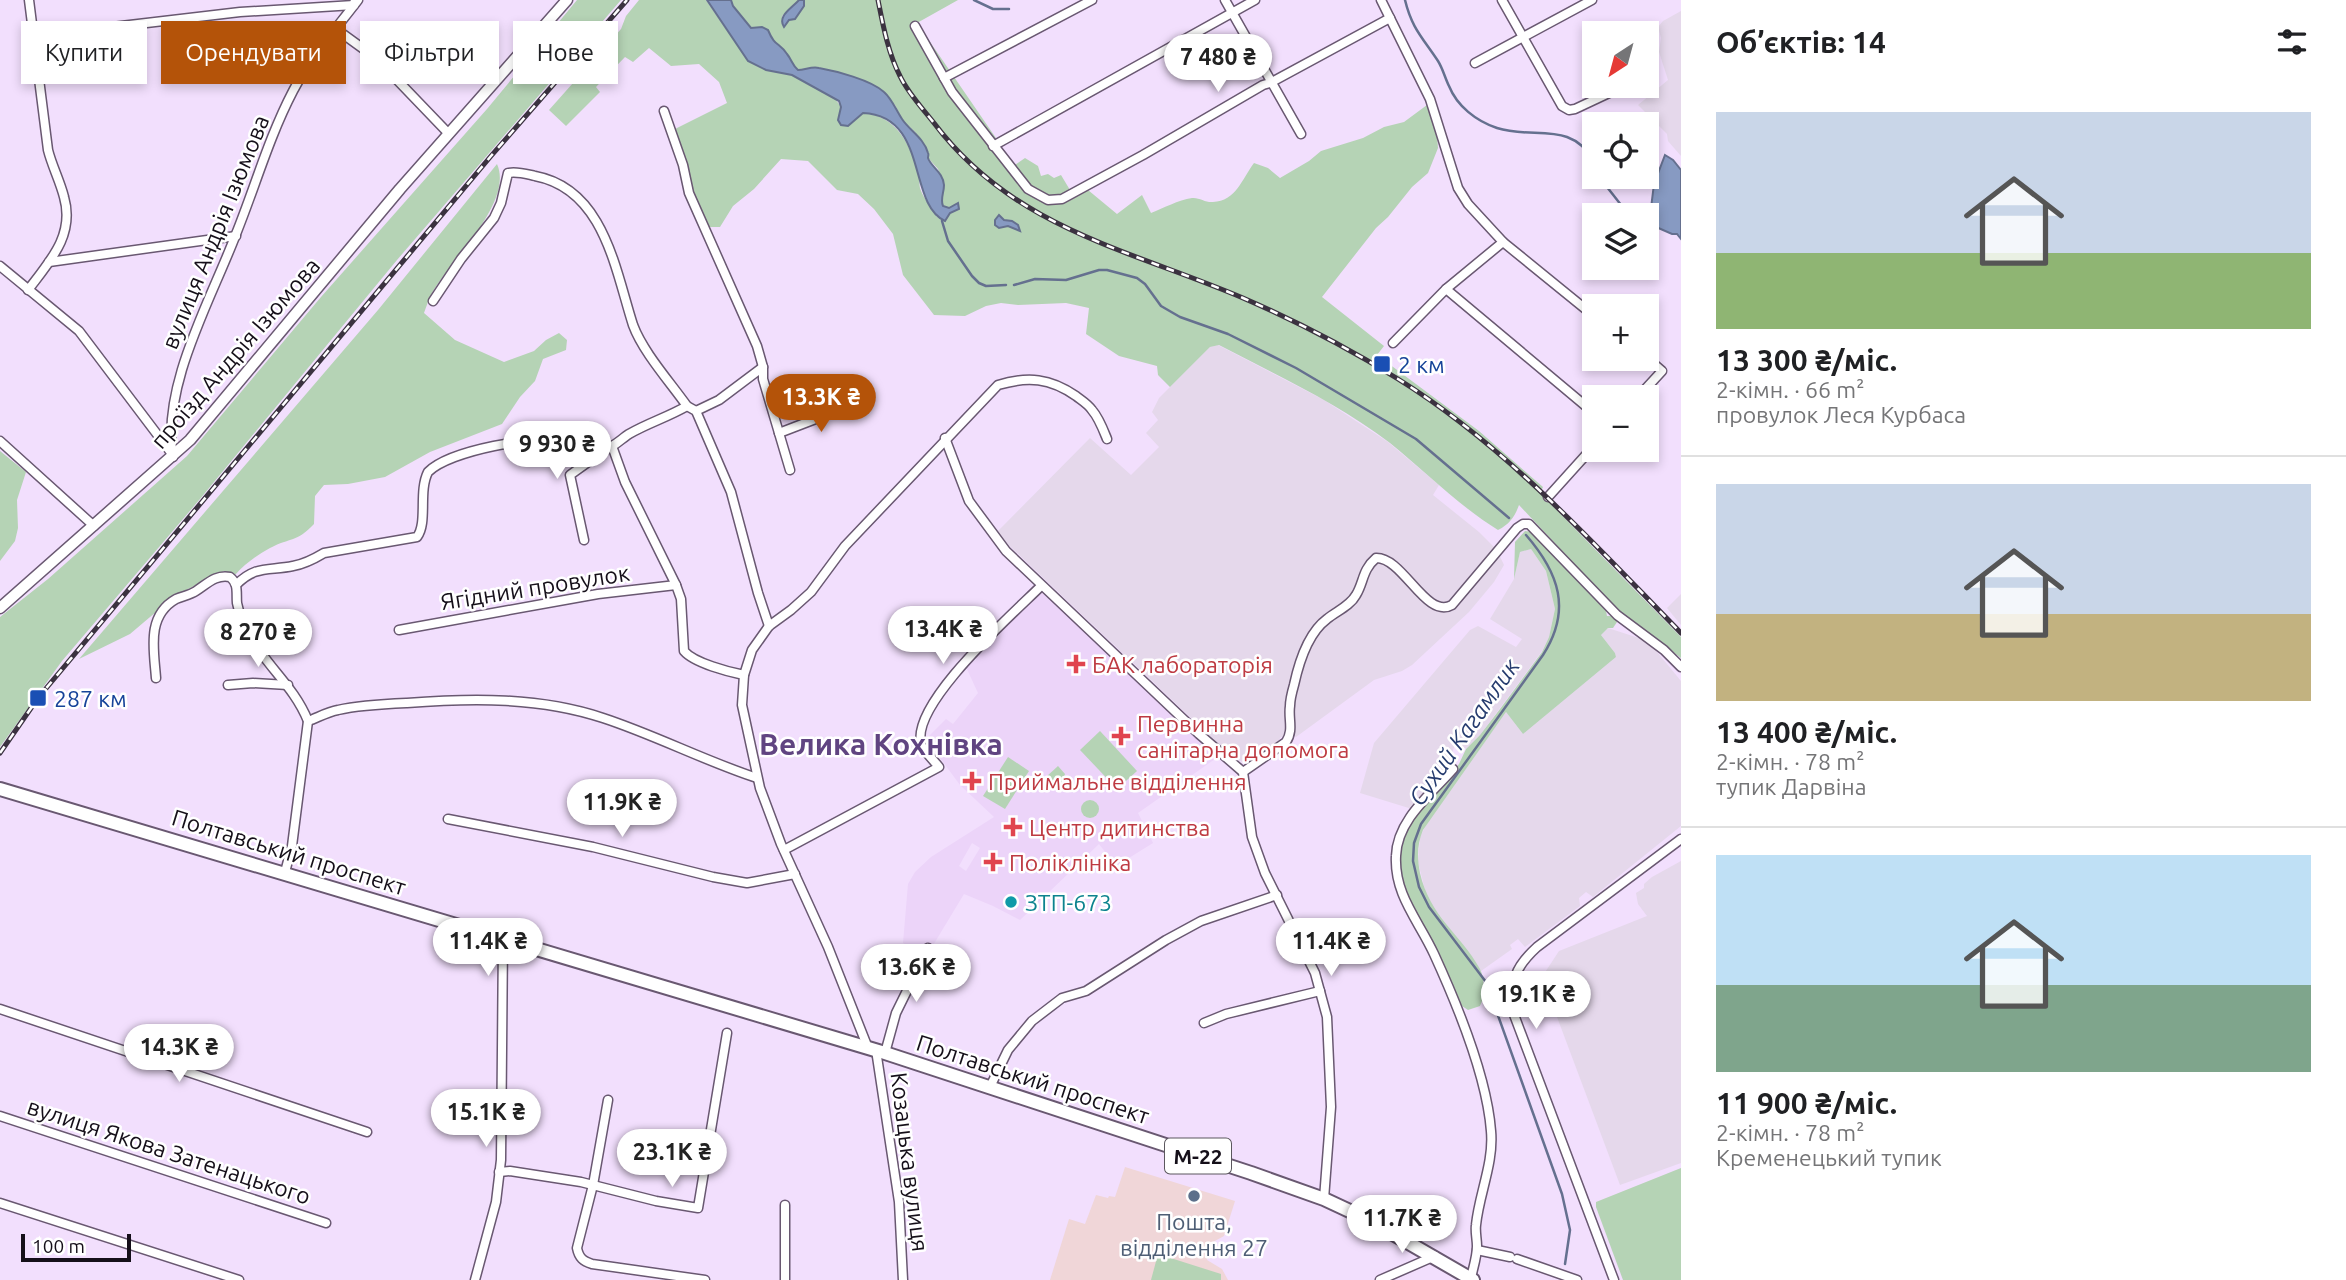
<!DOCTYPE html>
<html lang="uk">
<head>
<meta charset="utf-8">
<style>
  :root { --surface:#fff; --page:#f6f6f6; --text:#202124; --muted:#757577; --line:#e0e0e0; --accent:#b45309 }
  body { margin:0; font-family:Ubuntu,sans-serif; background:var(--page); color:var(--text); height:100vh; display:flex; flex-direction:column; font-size:26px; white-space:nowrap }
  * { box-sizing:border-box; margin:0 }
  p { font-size:23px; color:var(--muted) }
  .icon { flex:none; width:38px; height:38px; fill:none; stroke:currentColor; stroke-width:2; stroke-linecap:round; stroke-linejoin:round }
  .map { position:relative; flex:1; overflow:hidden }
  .side { display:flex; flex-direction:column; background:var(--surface); width:665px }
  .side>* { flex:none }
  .hud { position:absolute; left:21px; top:21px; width:665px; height:63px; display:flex; gap:14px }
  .needle { width:46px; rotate:216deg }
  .tools { position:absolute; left:1582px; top:21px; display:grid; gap:14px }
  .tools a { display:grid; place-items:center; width:77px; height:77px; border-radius:0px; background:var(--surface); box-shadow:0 4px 10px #0003; font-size:35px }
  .scale { position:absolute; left:21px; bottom:18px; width:110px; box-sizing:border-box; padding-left:7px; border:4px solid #150f19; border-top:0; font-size:19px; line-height:24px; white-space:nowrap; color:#150f19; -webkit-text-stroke:5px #fff; paint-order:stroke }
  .price { position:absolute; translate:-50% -60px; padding:0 16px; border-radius:24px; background:#fff; color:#222; font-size:23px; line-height:46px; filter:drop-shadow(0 2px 4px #0008) }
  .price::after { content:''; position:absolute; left:50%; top:42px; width:21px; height:16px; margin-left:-10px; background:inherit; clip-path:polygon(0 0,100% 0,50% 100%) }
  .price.active { background:var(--accent); color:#fff }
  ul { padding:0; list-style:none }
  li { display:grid; align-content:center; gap:14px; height:371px; padding:0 35px }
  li+li { border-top:2px solid var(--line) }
  li span { display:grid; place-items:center; height:217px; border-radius:0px; color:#555 }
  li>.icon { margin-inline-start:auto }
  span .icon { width:126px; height:126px; fill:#fffc; stroke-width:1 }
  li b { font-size:30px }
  h2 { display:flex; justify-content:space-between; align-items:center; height:84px; padding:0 35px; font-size:30px }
  .tag { padding:0 24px; border-radius:0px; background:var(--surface); box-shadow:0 4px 10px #0003; font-size:24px; line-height:63px }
  .tag.active { background:var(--accent); color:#fff }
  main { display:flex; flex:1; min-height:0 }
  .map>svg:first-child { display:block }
  .built { fill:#ecd4f9; fill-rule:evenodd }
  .industrial { fill:#e5d8eb }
  .education { fill:#f0d6d8 }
  .green { fill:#b5d3b5 }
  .water { fill:#879ac2; stroke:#65708f; stroke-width:2 }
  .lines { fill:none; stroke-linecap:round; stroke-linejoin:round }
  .stream { stroke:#65708f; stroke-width:2.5 }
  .minor-casing { stroke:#695871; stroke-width:11 }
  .tertiary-casing { stroke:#695871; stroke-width:13 }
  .trunk-casing { stroke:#695871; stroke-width:16 }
  .minor { stroke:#fff; stroke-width:8 }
  .tertiary { stroke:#fff; stroke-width:10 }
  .trunk { stroke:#fff; stroke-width:12 }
  .rail-casing { stroke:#3b3240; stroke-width:5 }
  .rail { stroke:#fff; stroke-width:2.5; stroke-dasharray:8; stroke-linecap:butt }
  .transit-dot { fill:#1a4fb4; stroke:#fff; stroke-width:2.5 }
  .health-dot { fill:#e0444e; stroke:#fff; stroke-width:2.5 }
  .culture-dot { fill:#0f9aa8; stroke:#fff; stroke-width:2.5 }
  .service-dot { fill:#5c6f8a; stroke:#fff; stroke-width:2.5 }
  .labels { text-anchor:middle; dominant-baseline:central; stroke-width:5; stroke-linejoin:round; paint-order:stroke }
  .shield { fill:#fff; stroke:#5b575e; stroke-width:2 }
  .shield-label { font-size:21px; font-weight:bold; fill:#150f19 }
  .street-label { font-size:23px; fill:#150f19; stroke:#fff }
  .transit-label { font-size:23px; fill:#164399; stroke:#fff; text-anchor:start }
  .health-label { font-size:23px; fill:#be3a42; stroke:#fff; text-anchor:start }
  .culture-label { font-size:23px; fill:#0d838f; stroke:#fff; text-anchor:start }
  .service-label { font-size:23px; fill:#4e5e75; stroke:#fff }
  .water-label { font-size:24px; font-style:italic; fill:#253b6e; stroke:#fff }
  .district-label { font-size:30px; font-weight:bold; fill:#604481; stroke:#fff }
</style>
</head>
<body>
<main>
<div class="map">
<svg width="1681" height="1280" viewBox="0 0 1681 1280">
  <rect width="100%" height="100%" fill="#f2dffd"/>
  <path class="built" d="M1040,590L1177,717L1215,759L1138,813L1153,843L1116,866L1099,844L1020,920L993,906L964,894L926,957L903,943L908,884L915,872L931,857L994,817L960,785L926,739L946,719L953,724L978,693L965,665L976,660L975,656L982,653ZM972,843L980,848L966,871L959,866Z"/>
  <g class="industrial">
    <polygon points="1681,11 1681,156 1668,141 1667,134 1638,105 1668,80 1659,52 1661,38 1658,27 1663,21"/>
    <polygon points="1218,345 1324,400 1388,442 1439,485 1433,495 1479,532 1497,550 1504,565 1494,582 1469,612 1412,665 1402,671 1374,680 1296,737 1291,734 1281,737 1275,745 1249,762 1244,763 1231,756 996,533 1090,438 1131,475 1159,447 1146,433 1158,420 1152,412 1159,398 1210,347"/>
    <polygon points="1531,549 1546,571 1555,609 1549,637 1542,651 1480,735 1466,749 1456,741 1448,766 1412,809 1360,793 1374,743 1470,630 1478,626 1516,647 1522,639 1490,619 1514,579 1520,552"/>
    <polygon points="1681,594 1681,625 1667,608"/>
    <polygon points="1608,628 1648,641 1681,681 1681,826 1593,897 1586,892 1579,898 1580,906 1525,947 1518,939 1510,945 1512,949 1481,971 1427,898 1418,862 1420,837 1429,819 1506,712 1523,734 1616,657 1615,653 1601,635"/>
    <polygon points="1681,861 1681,1163 1620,1185 1542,977 1559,951 1647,916 1638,904 1636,893 1644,888 1644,884 1652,877"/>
  </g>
  <polygon class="education" points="1125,1167 1235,1201 1224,1236 1213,1242 1207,1260 1222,1269 1228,1280 1050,1280 1069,1219 1085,1224 1096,1195 1108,1198 1109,1196 1115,1197"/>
  <g class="green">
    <polygon points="577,0 621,0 397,260 200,499 62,661 0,747 0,617 48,579 187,456 321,297 487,109"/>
    <path d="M639,0H706L748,61L766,70L792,75L834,97L841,107L838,120L848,126L863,113C896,115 910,144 918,172C920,177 919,183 920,188C923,198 932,208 937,217L959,209L958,203L949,208L943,206L941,203L944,185L938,169L929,159L915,132L903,121L895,105L872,84L817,67L798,70C792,65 792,60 787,54C779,43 774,46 768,30L751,28L733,6L731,0H801L782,16L784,26L789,20L795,19L804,0H958L917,23L998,141L990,145L994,154L1012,167L1025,158L1038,166L1041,176L1048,174L1054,178L1061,175L1070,190L1058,197L1055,202L1069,201L1088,190L1117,214L1142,195L1151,213C1164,208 1178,200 1192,198C1199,197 1206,203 1213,202C1236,201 1242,179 1254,163L1268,168L1280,178L1309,161L1321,151L1363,138L1384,127L1404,122L1427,105L1437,135L1438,148L1428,173L1412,187L1388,217L1376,228L1322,297L1384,346L1377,355L1479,431L1543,487L1540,493L1681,637V658L1618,611L1519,505C1515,516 1510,524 1498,530C1459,506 1426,472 1390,443C1338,403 1276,375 1219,345L1210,347L1170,387L1158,375L1157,366L1119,356L1086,334L1089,308L1066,303L1018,305L1001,303L986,306L965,316L934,315L903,275L893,234L874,209L858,194L837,190L808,161L781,159L754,189L733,206L720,227H709L702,218L675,129L727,103L719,82L699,64L671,66L649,48L633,62L625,57L596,87L600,92L566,126L549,110L621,29L626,16Z"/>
    <path d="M497,164C514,202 450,261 432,293C429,299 426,307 424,313L455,340L504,362L534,351L546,340L559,333L567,340L566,350L543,359L535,381L520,397L502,424L430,452L385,477L348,484L324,485L315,496L314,524C296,543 291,537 270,548C257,555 245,564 235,575L224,571L176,595L130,634L79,659L378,310Z"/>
    <polygon points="0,451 26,472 17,500 18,528 15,541 0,561"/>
    <path d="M1525,531L1533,532L1606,611L1607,616H1613L1617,622L1613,628H1608L1601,635L1615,653L1616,657L1523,734L1506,712L1423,830C1417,844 1417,858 1420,873C1430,917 1460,933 1480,969C1485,979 1485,996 1480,1006L1468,1010L1456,1002L1419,923L1403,887L1399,855L1403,838L1416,816L1459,764L1466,749L1480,735L1500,709L1542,652L1549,637L1555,609L1546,571L1531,549L1520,552L1514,579L1515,542Z"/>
    <polygon points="1100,731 1137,771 1117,789 1080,750"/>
    <polygon points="1008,757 1029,771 1005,809 983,796"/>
    <polygon points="1058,766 1065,774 1062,783 1053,782 1046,777"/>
    <circle cx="1090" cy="809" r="9"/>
    <polygon points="1681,1168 1681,1280 1623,1280 1596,1207 1596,1202"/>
    <polygon points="1158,1254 1221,1274 1221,1280 1151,1280"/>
  </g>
  <g class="water">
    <path d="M707,0H731L733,6L751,28L762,27L768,30C775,47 779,42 787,54C792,60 792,65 798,70C805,70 812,66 819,68C836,71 871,80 884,92C892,99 896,110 902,119C909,130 924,138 928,153C929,154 928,156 928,158C931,167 943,172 944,185C944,193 940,199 943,206L949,208L958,203L959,209L950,213L945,221C907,204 929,116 863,113L848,126L841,125L838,120L841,107L839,101L792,75L766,70L748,61Z"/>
    <path d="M799,0H804V6L795,19L789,20L784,27C777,16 791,9 799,0Z"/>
    <polygon points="1665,155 1673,160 1681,170 1681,239 1677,234 1672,234 1647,223 1647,215 1613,215 1613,209 1642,212 1651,208 1654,184"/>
    <polygon points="999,215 1004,220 1012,221 1018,225 1020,231 1008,226 999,228 995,225 995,220"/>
  </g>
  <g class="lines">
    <g class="stream">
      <polyline points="974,0 993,9 1009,9"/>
      <path d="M1405,0C1412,29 1423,38 1438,61C1443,69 1445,78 1449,86C1457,106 1476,121 1497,128C1535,140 1570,120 1594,161"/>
      <polyline points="1601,177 1607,187 1625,210"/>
      <polyline points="942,221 948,241 972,276 979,283 986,286 1006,285"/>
      <polyline points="1014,285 1035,279 1066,280 1099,270 1107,270 1137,278 1145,284 1161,306 1180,317 1228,334 1296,368 1416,439 1509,518"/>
      <path d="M1526,535C1559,573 1572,610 1543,655L1421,824L1414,843L1413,861L1419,887L1429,907L1486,982L1562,1194L1570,1230L1565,1264"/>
    </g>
    <defs>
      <g id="minor">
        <polyline points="1225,0 1301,134"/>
        <polyline points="1381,0 1430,99 1458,188 1468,204 1503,242 1594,316"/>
        <polyline points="1502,0 1562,106 1569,110 1575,109 1624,86"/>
        <polyline points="915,26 952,92 1028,189 1048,200 1062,199 1143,155 1263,85 1270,83 1390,18"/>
        <polyline points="336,29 376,58 449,134"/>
        <polyline points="33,34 87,30 240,12 354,5 354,3"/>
        <polyline points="1475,63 1592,0"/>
        <polyline points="944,78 1092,0"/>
        <polyline points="664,111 683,165 689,193 757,346 763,367 763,379 790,470"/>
        <polyline points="993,146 1255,0"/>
        <polyline points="49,262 236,236"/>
        <polyline points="0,266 79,331 172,454"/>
        <polyline points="1446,289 1594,413"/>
        <path d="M28,290C50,261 75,235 64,197C60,181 52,166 48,150L29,0"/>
        <path d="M433,301L461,259L494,218L501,203L508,173C517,171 526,174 535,176C604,189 615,269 633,325C643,352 670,382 687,406L696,411L731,492L758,593L769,626"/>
        <polyline points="1393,343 1446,289 1503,242"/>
        <polyline points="1638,397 1662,371 1647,358"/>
        <polyline points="696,411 719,400 763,367"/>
        <polyline points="779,433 852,405"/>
        <polyline points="945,438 969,501 1006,551 1199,734 1243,772"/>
        <polyline points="0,441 94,526"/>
        <path d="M612,446L625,482L676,585L681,599L684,651C694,663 729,672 744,675"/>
        <path d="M173,457C161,386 211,300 236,234C255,187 269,137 293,91C310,58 336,29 358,0"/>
        <polyline points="1548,497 1594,446"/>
        <polyline points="584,540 570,475 605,450"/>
        <path d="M236,585C255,565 269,571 293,566C305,564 314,559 324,553L417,537C428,522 418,492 428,472C450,450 536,435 566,441C578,443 590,452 602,450C612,449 621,439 629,434C648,423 668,417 687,406"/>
        <polyline points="399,630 598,594 676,585"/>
        <path d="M156,678C154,650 146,616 176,599C183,596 190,595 196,591C207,584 216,574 230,577C239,584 236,593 237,603C239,613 244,625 249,634C266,666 294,686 308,721L292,846L285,872"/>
        <polyline points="228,685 253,683 288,685"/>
        <path d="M308,721C317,718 327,712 338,710C360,705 384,704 407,703C472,698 540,697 603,718C655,735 705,761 757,778"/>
        <path d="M1453,769C1431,794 1397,820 1396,856C1394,895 1419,921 1434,954C1456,1002 1487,1078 1491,1131C1494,1163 1479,1194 1476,1225C1475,1232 1477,1239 1477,1246C1477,1257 1473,1268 1471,1278"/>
        <path d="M1243,772L1286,742C1294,730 1288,719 1290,706C1290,699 1292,692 1294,685C1299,662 1308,633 1327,619C1337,611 1350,606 1356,595C1364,582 1362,570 1376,558C1403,557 1426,620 1452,605L1517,528L1523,524H1529L1617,615L1664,650L1681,667"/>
        <polyline points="1243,772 1252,837 1265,873 1315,973 1327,1017 1331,1107 1324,1199"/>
        <polyline points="448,819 593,847 713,877 747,883 795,874"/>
        <path d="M784,850L939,767C934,761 926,753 922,746C906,707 1015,612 1041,586"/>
        <polyline points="0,1009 367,1132"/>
        <polyline points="1204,1023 1226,1014 1320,991"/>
        <path d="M868,1048L828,947L781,844L760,788L742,705L744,675L752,650L769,626L791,610L811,592L845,546L998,385C1028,376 1050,378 1076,396C1081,400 1088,404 1092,410C1099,418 1103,429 1107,439"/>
        <polyline points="876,1050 899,1202 903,1280"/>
        <polyline points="885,1053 896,1013 928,948"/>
        <polyline points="990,1087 1008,1050 1032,1021 1062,998 1086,991 1166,940 1201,921 1277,895"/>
        <path d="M608,1100L593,1185L577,1248C579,1258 583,1261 592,1264L705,1280"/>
        <polyline points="0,1116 326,1223"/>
        <polyline points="499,1172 510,1171 581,1182 656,1201 698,1208 727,1033"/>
        <polyline points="0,1203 239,1280"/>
        <polyline points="1477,1250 1510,1257"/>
        <polyline points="1517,1259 1577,1280"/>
        <polyline points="475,1280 496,1202 501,1160 503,938"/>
        <polyline points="785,1280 785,1205"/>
        <polyline points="1380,1280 1435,1256"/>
        <path d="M1614,1280L1513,1012C1512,980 1513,969 1537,947L1681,839"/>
      </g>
      <polyline id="tertiary" points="0,608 190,440 400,189 567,0"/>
      <polyline id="trunk" points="0,789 885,1053 1251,1173 1324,1199 1369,1220 1473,1280"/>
    </defs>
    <use href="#minor" class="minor-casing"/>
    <use href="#tertiary" class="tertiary-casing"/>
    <use href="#trunk" class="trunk-casing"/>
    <use href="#minor" class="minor"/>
    <use href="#tertiary" class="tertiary"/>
    <use href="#trunk" class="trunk"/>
    <defs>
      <g id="rail">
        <path d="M878,0C883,25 888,53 900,76C908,93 923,109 934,123C1014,229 1128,249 1243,298C1296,321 1348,348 1398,379C1506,446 1592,542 1681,633"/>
        <polyline points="0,753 38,698 491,156 627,0"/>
      </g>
    </defs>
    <use href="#rail" class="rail-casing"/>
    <use href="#rail" class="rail"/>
  </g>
  <g class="transit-dot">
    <rect x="1373" y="355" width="18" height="18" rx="3.5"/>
    <rect x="29" y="689" width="18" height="18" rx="3.5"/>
  </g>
  <g class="health-dot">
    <path d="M1072.5 653.5h7v7h7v7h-7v7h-7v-7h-7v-7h7z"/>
    <path d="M1117.5 725.5h7v7h7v7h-7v7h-7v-7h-7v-7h7z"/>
    <path d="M968.5 770.5h7v7h7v7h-7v7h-7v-7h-7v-7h7z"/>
    <path d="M1009.5 816.5h7v7h7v7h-7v7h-7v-7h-7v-7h7z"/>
    <path d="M989.5 851.5h7v7h7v7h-7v7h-7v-7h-7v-7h7z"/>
  </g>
  <circle class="culture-dot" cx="1011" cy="902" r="7"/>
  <circle class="service-dot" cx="1194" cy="1196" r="7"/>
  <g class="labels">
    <rect class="shield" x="1165" y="1138.5" width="66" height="35" rx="5"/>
    <g class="shield-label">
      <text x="1198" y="1156">М-22</text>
    </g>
    <g class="street-label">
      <text transform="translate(215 232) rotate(-68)">вулиця Андрія Ізюмова</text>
      <text transform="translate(235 353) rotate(-49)">проїзд Андрія Ізюмова</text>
      <text transform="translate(535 587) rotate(-9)">Ягідний провулок</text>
      <text transform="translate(289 852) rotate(17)">Полтавський проспект</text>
      <text transform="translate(1033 1079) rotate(18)">Полтавський проспект</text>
      <text transform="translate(169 1151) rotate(18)">вулиця Якова Затенацького</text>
      <text transform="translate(910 1162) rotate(83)">Козацька вулиця</text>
    </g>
    <g class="transit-label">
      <text x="1398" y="364">2 км</text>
      <text x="54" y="698">287 км</text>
    </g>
    <g class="health-label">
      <text x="1092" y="664">БАК лабораторія</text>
      <text x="1137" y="723">Первинна<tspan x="1137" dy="26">санітарна допомога</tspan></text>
      <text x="988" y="781">Приймальне відділення</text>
      <text x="1029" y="827">Центр дитинства</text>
      <text x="1009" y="862">Поліклініка</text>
    </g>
    <g class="culture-label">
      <text x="1025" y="902">ЗТП-673</text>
    </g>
    <g class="service-label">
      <text x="1194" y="1221">Пошта,<tspan x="1194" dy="26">відділення 27</tspan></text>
    </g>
    <g class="water-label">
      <text transform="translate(1464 732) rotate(-55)">Сухий Кагамлик</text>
    </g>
    <g class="district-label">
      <text x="881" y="744">Велика Кохнівка</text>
    </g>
  </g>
</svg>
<div class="tools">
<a><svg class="needle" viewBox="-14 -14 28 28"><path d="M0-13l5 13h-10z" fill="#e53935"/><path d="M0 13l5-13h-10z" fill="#757577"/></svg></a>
<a><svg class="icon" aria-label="locate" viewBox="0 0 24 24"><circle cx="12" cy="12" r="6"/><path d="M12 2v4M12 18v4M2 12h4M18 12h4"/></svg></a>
<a><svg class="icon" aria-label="layers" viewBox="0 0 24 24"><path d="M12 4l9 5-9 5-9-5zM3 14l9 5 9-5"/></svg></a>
<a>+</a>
<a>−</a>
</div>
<div class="scale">100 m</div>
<b class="price" style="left:1218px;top:94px">7 480 ₴</b>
<b class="price active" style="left:821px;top:434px">13.3K ₴</b>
<b class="price" style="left:557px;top:481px">9 930 ₴</b>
<b class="price" style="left:943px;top:666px">13.4K ₴</b>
<b class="price" style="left:258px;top:669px">8 270 ₴</b>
<b class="price" style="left:622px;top:839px">11.9K ₴</b>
<b class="price" style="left:488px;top:978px">11.4K ₴</b>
<b class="price" style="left:1331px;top:978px">11.4K ₴</b>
<b class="price" style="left:916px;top:1004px">13.6K ₴</b>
<b class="price" style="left:1536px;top:1031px">19.1K ₴</b>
<b class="price" style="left:179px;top:1084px">14.3K ₴</b>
<b class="price" style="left:486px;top:1149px">15.1K ₴</b>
<b class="price" style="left:672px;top:1189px">23.1K ₴</b>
<b class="price" style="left:1402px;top:1255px">11.7K ₴</b>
<div class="hud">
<a class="tag">Купити</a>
<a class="tag active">Орендувати</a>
<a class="tag">Фільтри</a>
<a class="tag">Нове</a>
</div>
</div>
<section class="side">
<h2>Об’єктів: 14<svg class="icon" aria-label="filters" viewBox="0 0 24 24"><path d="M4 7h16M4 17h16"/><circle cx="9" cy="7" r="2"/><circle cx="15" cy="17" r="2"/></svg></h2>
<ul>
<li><span style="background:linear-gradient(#c9d6e8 65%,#8fb573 0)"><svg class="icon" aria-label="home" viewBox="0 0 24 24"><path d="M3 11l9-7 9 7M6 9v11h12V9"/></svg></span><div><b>13 300 ₴/міс.</b><p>2-кімн. · 66 m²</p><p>провулок Леся Курбаса</p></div></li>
<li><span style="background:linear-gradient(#c9d6e8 60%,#c2b280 0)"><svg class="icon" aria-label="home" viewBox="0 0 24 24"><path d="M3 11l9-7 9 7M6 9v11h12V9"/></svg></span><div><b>13 400 ₴/міс.</b><p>2-кімн. · 78 m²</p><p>тупик Дарвіна</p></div></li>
<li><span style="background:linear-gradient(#bfe0f5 60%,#7fa58c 0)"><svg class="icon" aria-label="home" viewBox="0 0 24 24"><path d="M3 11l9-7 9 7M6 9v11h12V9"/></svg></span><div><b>11 900 ₴/міс.</b><p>2-кімн. · 78 m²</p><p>Кременецький тупик</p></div></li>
</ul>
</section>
</main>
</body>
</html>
